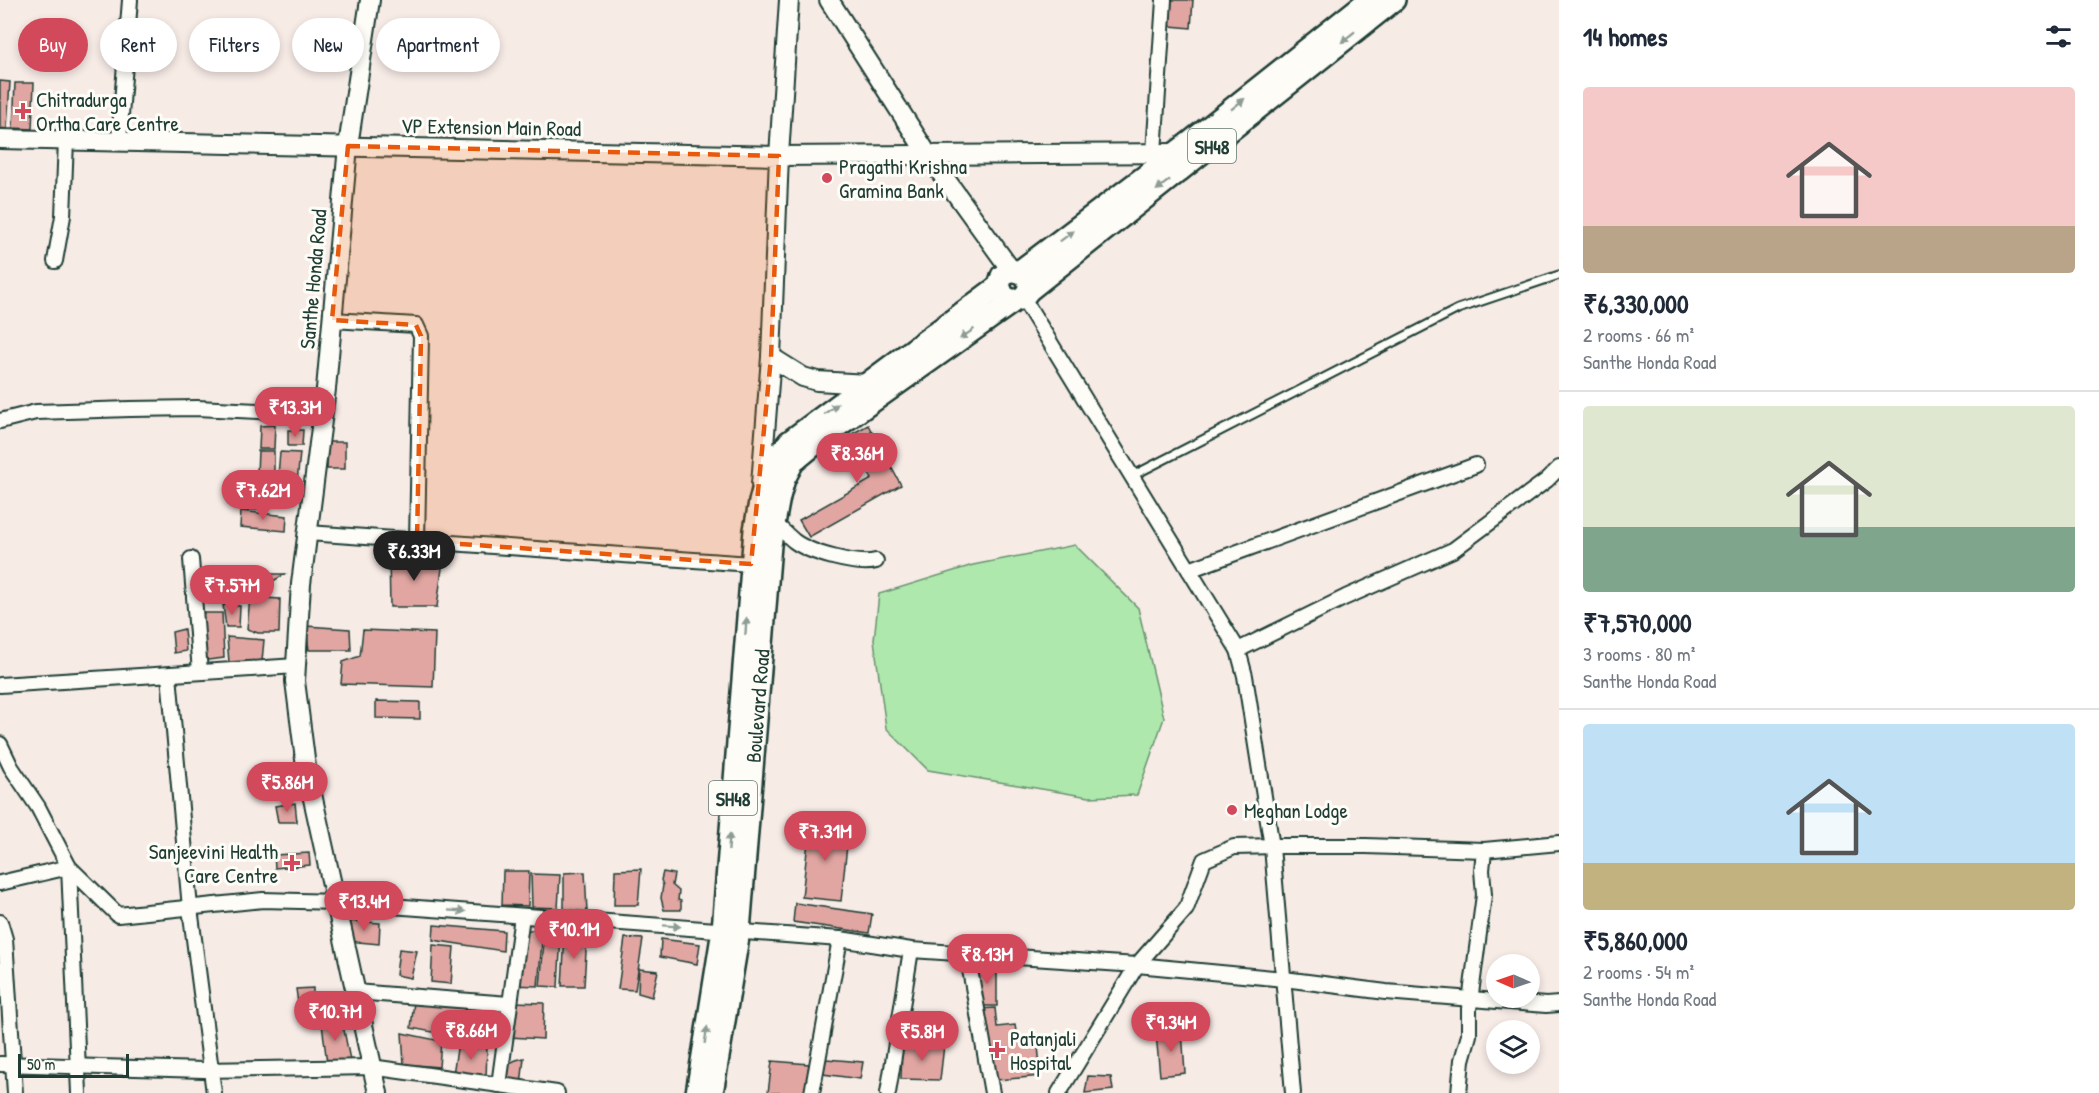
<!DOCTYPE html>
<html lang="en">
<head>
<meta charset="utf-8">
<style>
  :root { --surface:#fff; --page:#f2f2f3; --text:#1f2937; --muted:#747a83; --line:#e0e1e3; --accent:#d1495b }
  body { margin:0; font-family:"Patrick Hand",sans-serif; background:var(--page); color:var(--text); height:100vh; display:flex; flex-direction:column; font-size:22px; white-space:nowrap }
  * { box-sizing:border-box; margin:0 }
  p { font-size:20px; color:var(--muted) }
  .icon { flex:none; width:33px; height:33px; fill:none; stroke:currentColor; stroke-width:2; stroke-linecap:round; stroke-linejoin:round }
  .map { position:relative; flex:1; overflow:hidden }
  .drawer { display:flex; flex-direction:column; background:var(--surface); width:540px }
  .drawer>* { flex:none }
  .guide { position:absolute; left:18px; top:18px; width:570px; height:54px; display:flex; gap:12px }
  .needle { width:39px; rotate:272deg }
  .controls { position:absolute; left:1486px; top:954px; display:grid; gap:12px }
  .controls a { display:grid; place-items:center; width:54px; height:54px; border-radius:50%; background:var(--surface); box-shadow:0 3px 9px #0003; font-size:30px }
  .scale { position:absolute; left:18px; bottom:15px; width:111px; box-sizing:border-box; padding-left:6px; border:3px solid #1f3d34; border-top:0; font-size:16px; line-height:21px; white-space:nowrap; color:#1f3d34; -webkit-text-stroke:4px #fdfcf7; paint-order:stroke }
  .price { position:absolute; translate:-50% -51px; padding:0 14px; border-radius:21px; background:var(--accent); color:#fff; font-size:20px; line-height:39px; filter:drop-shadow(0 2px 3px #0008) }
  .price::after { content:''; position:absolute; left:50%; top:36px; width:18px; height:14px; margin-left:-9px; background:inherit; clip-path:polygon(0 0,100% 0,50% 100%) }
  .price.on { background:#222; color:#fff }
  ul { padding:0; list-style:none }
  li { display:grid; align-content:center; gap:12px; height:318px; padding:0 24px }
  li+li { border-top:2px solid var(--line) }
  li span { display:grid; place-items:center; height:186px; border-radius:6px; color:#555 }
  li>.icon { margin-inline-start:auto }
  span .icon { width:108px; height:108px; fill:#fffc; stroke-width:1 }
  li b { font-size:26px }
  h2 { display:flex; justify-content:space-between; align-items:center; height:72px; padding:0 24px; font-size:26px }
  .tag { padding:0 21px; border-radius:27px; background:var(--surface); box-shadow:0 3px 9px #0003; font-size:21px; line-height:54px }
  .tag.on { background:var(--accent); color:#fff }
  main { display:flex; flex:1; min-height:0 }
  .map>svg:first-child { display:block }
  .green { fill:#afe8ac; stroke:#679270; stroke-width:1.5 }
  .building { fill:#e1a6a2; stroke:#1f3d34; stroke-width:1.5 }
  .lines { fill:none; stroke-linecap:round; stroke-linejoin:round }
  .lane-casing { stroke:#1f3d34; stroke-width:11 }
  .street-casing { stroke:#1f3d34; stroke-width:18 }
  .secondary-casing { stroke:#1f3d34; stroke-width:22 }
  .primary-casing { stroke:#1f3d34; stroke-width:26 }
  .lane { stroke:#fdfcf7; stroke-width:7 }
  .street { stroke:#fdfcf7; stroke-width:14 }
  .secondary { stroke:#fdfcf7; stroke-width:18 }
  .primary { stroke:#fdfcf7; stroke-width:21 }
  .oneway { fill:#8e9c96 }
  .marked { fill:#e8590c; fill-opacity:0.2; stroke:#e8590c; stroke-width:4.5; stroke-dasharray:12 8; stroke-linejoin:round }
  .poi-dot { fill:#d1495b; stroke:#fdfcf7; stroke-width:2 }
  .labels { text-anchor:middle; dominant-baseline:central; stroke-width:6; stroke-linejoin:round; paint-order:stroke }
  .shield { fill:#fdfcf7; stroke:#62766e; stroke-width:1.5 }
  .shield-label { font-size:20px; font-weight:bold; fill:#1f3d34 }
  .poi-label { font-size:21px; fill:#1f3d34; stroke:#fdfcf7; text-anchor:start }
  .street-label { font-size:21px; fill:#1f3d34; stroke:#fdfcf7 }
</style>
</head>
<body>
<main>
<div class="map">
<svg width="1559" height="1093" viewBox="0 0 1559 1093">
  <rect width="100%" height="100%" fill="#f7ebe6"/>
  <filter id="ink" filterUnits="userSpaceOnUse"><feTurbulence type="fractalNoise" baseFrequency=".0167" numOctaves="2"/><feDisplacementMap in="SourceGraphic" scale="12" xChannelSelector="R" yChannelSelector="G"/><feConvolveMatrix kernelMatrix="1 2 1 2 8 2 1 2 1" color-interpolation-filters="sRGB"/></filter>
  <g filter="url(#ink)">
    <polygon class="green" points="1075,545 1138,608 1164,718 1137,795 1089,797 928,770 886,728 874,640 879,594 973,565"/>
    <g class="building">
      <polygon points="1172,0 1193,0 1191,28 1170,26"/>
      <polygon points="0,81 10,82 7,129 0,128"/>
      <polygon points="15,83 34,83 32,129 13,128"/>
      <polygon points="275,425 274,449 259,449 260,426"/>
      <polygon points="868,425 901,485 809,537 799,520 872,479 854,447 847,451 841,440"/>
      <polygon points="288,430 303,430 302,446 288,446"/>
      <polygon points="328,442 345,442 345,469 327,469"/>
      <polygon points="258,451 274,451 274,473 257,473"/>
      <polygon points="280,452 300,453 295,502 276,499"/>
      <polygon points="240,496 266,497 265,510 239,509"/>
      <polygon points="241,511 287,516 286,531 240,527"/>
      <polygon points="389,556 443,560 437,607 390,607"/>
      <polygon points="238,569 241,594 230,595 227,570"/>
      <polygon points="253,574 285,574 255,592"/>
      <polygon points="250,597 280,599 279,633 258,633 247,629"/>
      <polygon points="223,605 240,606 239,627 226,627"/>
      <polygon points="197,613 222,613 224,658 208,660 198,656"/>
      <polygon points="306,626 350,629 351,650 309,650"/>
      <polygon points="184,629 186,651 174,653 172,632"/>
      <polygon points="363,630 435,633 433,687 341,684 343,662 360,656"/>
      <polygon points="227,637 264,640 262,661 229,663"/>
      <polygon points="376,701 420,702 420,719 376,718"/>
      <polygon points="295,803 297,822 278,822 275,806"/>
      <polygon points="810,823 849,827 841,901 802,897"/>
      <polygon points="309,853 310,865 275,868 274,855"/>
      <polygon points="641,869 638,905 614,905 615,870"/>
      <polygon points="503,871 529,871 528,906 502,905"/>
      <polygon points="585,872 587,912 564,909 564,873"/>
      <polygon points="663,872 674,874 672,885 679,891 678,900 681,901 681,910 664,910 661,898 663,885 661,880"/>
      <polygon points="531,874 560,875 558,908 532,907"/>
      <polygon points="795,903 872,914 869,933 793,922"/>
      <polygon points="350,921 380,923 379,944 348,941"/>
      <polygon points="434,925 504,931 503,951 433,940"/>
      <polygon points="519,930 543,930 538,986 512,985"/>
      <polygon points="545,931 561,934 558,987 540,986"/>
      <polygon points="565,934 587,934 584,986 562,986"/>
      <polygon points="625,938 643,939 635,990 618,989"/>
      <polygon points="661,939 700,944 697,964 660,957"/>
      <polygon points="433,945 454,947 451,984 431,982"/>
      <polygon points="399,949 417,951 411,978 396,975"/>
      <rect x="978" y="964" width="19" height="42"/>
      <polygon points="639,969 658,971 652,997 638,993"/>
      <polygon points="313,988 313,1002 298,1003 296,989"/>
      <polygon points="337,998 339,1019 322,1021 320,1000"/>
      <polygon points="414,1001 465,1007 459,1037 411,1028"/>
      <polygon points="513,1002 544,1003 543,1039 509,1037"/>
      <polygon points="466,1003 498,1011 496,1043 464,1036"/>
      <polygon points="995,1008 997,1027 1015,1025 1017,1037 1037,1036 1041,1076 986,1081 978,1009"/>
      <polygon points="342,1020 350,1060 327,1063 322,1024"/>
      <polygon points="1182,1031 1185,1073 1160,1076 1156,1034"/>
      <polygon points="402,1033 441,1041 439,1067 404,1064"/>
      <polygon points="458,1043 487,1046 486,1080 453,1074"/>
      <polygon points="902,1043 944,1045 940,1080 901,1079"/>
      <polygon points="524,1058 521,1085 499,1084 503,1066 516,1060"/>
      <polygon points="826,1059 863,1062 860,1079 823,1074"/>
      <polygon points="772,1061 809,1064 806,1093 768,1093"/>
      <polygon points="1088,1076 1111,1077 1113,1090 1085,1093"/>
    </g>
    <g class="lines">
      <defs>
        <polyline id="lane" points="1132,476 1458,309 1559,275"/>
        <g id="street">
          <polyline points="119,141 130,0"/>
          <polyline points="1154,153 1164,0"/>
          <polyline points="55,261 63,216 66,140"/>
          <polyline points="1023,298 1238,650 1245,676 1272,847 1293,1093"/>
          <polyline points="332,320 416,325 421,336 417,541"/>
          <polyline points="0,421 36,412 130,409 197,408 322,414"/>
          <path d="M773,522C780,528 787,535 794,541C810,553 858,566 876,561"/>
          <polyline points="308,533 751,564"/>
          <polyline points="191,559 200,672"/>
          <polyline points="1189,570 1476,465"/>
          <polyline points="1238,650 1346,597 1453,550 1547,480 1559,468"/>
          <polyline points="169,675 190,908 214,1093"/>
          <polyline points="0,685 296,666"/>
          <polyline points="0,744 11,767 38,807 69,867 118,915 263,900 336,902 840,939 911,950 1137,965 1284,979 1386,992 1546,1005 1559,1004"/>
          <polyline points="0,883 69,867 79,1093"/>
          <polyline points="0,922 5,939 15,1093"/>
          <polyline points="967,953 992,1093"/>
          <polyline points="355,992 509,1004"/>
          <polyline points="0,1064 203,1070 371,1067 557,1093"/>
          <polyline points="499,1085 522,916"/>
          <polyline points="812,1093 840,939"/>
          <polyline points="888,1093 911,950"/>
          <polyline points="1059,1093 1137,965 1186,909 1204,860 1234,847 1276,846 1366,846 1484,850"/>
          <polyline points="1459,1093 1462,1060 1469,1035 1469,1009 1484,895 1482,870 1484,850 1559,843"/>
        </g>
        <g id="secondary">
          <polyline points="370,0 348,146 326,389 301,584 295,681 306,767 378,1093"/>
          <polyline points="789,0 779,156 1177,153 1180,157"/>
          <polyline points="829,0 928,155 1011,270"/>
          <polyline points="0,139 779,156 771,357 761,484"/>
          <polyline points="771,357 803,377 817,381 867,384"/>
        </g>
        <g id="primary">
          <polyline points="1020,271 1193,140 1369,0"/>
          <polyline points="1029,290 1394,0"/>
          <polyline points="697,1093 723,930 755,530 760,502 766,478 776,458 789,442 999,286"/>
          <path id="s1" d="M712,1093L739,931L770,545L779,497L784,479L793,462L832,430L1014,301C1029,297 1034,284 1023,273L1011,270L1002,276L999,286L1004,297L1014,301"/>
        </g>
      </defs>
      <use href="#lane" class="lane-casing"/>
      <use href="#street" class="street-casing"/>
      <use href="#secondary" class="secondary-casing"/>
      <use href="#primary" class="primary-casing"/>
      <use href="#lane" class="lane"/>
      <use href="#street" class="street"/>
      <use href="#secondary" class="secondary"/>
      <use href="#primary" class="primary"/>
    </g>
    <defs><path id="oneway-solid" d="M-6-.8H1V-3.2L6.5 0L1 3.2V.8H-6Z" transform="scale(1.5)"/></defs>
    <g class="oneway">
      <use href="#oneway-solid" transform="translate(1348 37) rotate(141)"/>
      <use href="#oneway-solid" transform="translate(1238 104) rotate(-39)"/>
      <use href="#oneway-solid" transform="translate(1163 185) rotate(142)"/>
      <use href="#oneway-solid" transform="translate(1067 236) rotate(-37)"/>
      <use href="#oneway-solid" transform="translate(967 334) rotate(145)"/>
      <use href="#oneway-solid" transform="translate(831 409) rotate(-36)"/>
      <use href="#oneway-solid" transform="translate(746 626) rotate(-86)"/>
      <use href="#oneway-solid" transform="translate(729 842) rotate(-86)"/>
      <use href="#oneway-solid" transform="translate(457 911) rotate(4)"/>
      <use href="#oneway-solid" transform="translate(672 926) rotate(4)"/>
      <use href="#oneway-solid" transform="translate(706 1035) rotate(-81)"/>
    </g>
  </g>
  <path class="marked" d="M348,146L779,156L771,357L751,564L417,541L421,336L416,325L332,320Z"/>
  <g class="poi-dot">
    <path d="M20 102h6v6h6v6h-6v6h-6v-6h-6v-6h6z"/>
    <circle cx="827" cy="178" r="6"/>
    <circle cx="1232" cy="810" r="6"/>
    <path d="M289 854h6v6h6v6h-6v6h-6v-6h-6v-6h6z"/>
    <path d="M994 1041h6v6h6v6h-6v6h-6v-6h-6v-6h6z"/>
  </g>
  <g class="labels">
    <g class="shield">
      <rect x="1188" y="129" width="48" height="34" rx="4.5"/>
      <rect x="709" y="781" width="48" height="34" rx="4.5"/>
    </g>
    <g class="shield-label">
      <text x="1212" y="146">SH48</text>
      <text x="733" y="798">SH48</text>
    </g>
    <g class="poi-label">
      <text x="36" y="99">Chitradurga<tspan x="36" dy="24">Ortha Care Centre</tspan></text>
      <text x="839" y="166">Pragathi Krishna<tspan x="839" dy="24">Gramina Bank</tspan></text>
      <text x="1244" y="810">Meghan Lodge</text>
      <text x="278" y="851" text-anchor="end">Sanjeevini Health<tspan x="278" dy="24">Care Centre</tspan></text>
      <text x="1010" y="1038">Patanjali<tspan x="1010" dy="24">Hospital</tspan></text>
    </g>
    <g class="street-label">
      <text transform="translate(491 127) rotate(1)">VP Extension Main Road</text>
      <text transform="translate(313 279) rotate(-85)">Santhe Honda Road</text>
      <text stroke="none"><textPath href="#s1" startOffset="390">Boulevard Road</textPath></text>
    </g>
  </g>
</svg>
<div class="controls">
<a><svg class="needle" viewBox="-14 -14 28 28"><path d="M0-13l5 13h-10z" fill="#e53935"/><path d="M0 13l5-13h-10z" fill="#747a83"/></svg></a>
<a><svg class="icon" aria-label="layers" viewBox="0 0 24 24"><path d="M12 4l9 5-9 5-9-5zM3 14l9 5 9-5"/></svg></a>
</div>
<div class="scale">50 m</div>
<b class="price" style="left:295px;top:438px">₹13.3M</b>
<b class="price" style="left:857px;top:484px">₹8.36M</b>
<b class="price" style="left:263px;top:521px">₹7.62M</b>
<b class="price on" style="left:414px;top:582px">₹6.33M</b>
<b class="price" style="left:232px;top:616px">₹7.57M</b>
<b class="price" style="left:287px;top:813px">₹5.86M</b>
<b class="price" style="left:825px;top:862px">₹7.31M</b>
<b class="price" style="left:364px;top:932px">₹13.4M</b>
<b class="price" style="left:574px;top:960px">₹10.1M</b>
<b class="price" style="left:987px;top:985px">₹8.13M</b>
<b class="price" style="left:335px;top:1042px">₹10.7M</b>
<b class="price" style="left:1171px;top:1053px">₹9.34M</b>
<b class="price" style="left:471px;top:1061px">₹8.66M</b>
<b class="price" style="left:922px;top:1062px">₹5.8M</b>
<div class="guide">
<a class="tag on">Buy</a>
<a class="tag">Rent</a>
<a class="tag">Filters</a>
<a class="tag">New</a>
<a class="tag">Apartment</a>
</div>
</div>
<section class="drawer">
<h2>14 homes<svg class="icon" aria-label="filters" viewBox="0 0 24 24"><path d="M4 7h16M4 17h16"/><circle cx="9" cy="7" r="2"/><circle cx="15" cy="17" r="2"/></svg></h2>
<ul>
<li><span style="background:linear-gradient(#f6c9c9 75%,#b9a48a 0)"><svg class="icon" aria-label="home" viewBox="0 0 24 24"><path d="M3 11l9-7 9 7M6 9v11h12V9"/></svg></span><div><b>₹6,330,000</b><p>2 rooms · 66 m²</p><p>Santhe Honda Road</p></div></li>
<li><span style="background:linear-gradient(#dfe7d0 65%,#7fa58c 0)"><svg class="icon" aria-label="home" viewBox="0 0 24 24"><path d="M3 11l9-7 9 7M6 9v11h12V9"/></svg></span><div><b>₹7,570,000</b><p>3 rooms · 80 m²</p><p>Santhe Honda Road</p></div></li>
<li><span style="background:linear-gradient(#bfe0f5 75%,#c2b280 0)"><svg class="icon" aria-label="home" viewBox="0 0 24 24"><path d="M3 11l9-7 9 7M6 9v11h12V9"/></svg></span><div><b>₹5,860,000</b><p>2 rooms · 54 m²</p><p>Santhe Honda Road</p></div></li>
</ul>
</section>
</main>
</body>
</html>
